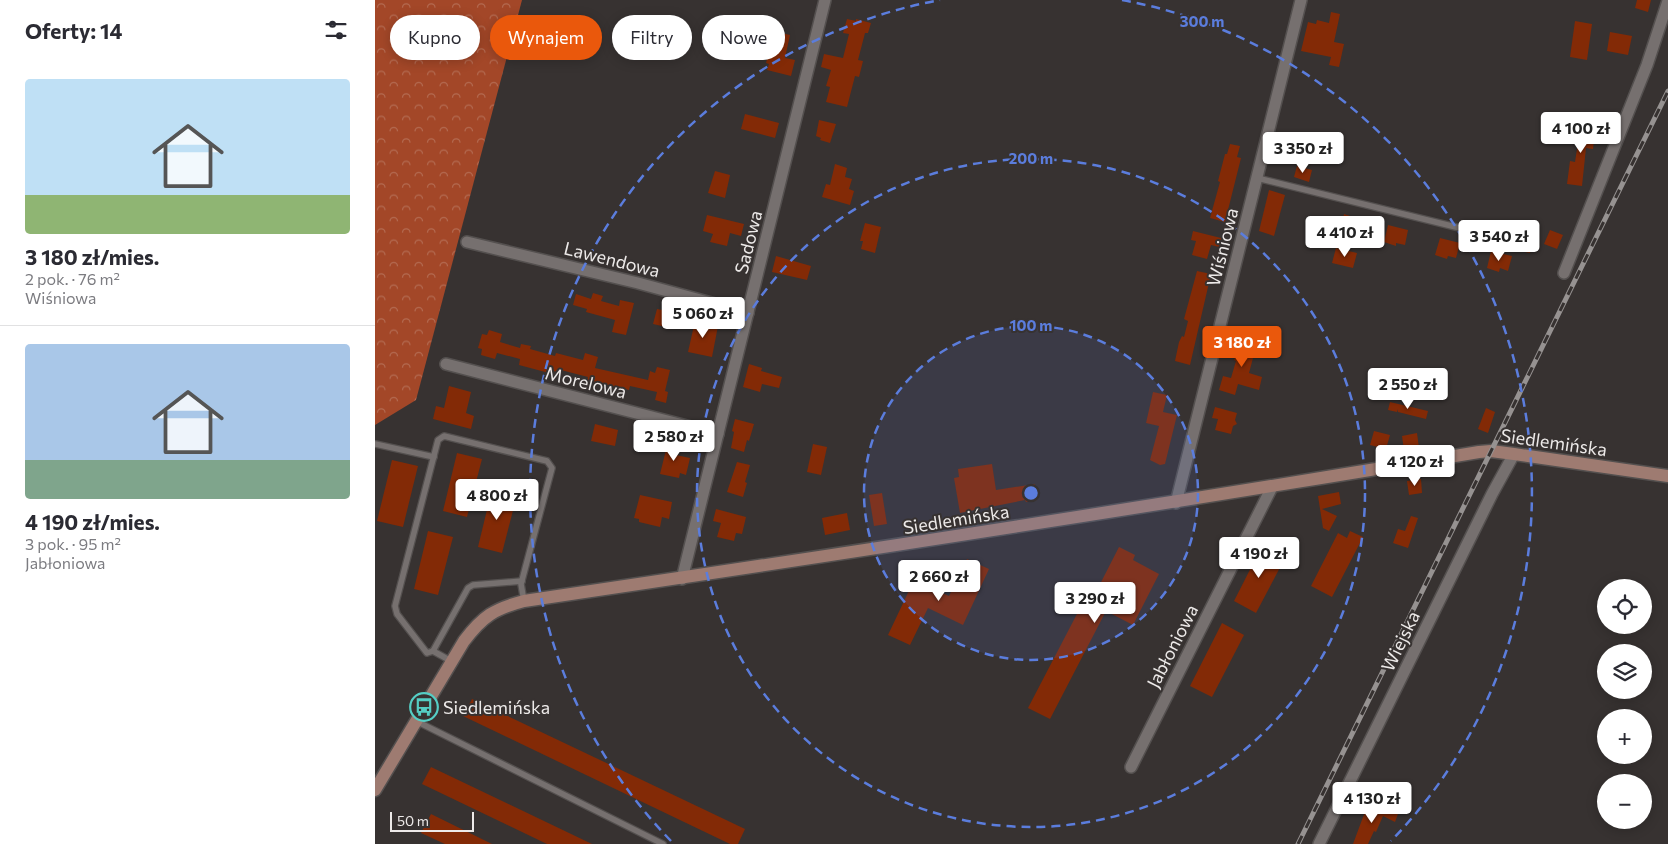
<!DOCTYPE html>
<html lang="pl">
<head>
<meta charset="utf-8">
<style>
  :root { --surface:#fff; --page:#f7f7f7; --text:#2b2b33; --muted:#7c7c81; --line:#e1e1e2; --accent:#ea580c }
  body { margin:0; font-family:Commissioner,sans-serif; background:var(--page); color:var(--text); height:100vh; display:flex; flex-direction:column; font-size:19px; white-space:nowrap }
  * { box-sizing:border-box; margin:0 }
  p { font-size:16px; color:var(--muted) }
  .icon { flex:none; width:28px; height:28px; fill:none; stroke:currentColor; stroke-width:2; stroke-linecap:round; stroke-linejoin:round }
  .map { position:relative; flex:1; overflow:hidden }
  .side { display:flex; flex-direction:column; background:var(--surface); width:375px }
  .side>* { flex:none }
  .guide { position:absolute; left:15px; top:15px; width:475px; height:45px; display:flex; gap:10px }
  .fabs { position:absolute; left:1222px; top:579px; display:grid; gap:10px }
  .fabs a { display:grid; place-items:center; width:55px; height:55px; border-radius:50%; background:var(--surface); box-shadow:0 2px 12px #0003; font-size:25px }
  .scale { position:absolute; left:15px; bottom:12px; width:84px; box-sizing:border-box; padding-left:5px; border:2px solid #edeae9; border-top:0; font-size:14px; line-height:18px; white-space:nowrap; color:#edeae9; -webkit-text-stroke:4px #373231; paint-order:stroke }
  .price { position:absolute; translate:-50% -42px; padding:0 11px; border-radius:5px; background:#fff; color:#222; font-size:16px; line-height:32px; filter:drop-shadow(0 1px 2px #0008) }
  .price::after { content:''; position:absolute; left:50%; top:30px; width:15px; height:11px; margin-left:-8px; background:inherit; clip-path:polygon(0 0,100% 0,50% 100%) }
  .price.current { background:var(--accent); color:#fff }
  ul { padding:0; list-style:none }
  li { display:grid; align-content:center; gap:10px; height:265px; padding:0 25px }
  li+li { border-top:1px solid var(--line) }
  li span { display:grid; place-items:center; height:155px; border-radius:5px; color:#555 }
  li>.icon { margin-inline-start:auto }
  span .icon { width:90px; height:90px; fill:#fffc; stroke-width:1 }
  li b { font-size:21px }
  h2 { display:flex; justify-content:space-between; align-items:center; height:60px; padding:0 25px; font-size:21px }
  .pill { padding:0 18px; border-radius:22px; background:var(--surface); box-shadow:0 2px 12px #0003; font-size:18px; line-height:45px }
  .pill.current { background:var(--accent); color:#fff }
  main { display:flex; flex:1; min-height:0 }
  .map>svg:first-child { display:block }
  .forest { fill:url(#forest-crowns) }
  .building { fill:#832a06 }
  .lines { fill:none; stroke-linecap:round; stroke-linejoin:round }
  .lane-casing { stroke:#54504f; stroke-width:8 }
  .street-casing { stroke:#54504f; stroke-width:14 }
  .secondary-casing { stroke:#54504f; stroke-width:15 }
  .lane { stroke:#76706f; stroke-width:5.5 }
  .street { stroke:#76706f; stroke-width:11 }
  .secondary { stroke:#9e7b71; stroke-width:12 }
  .rail-casing { stroke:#969291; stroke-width:5 }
  .rail { stroke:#373231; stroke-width:3; stroke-dasharray:9; stroke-linecap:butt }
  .ring { fill:none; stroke:#5b7ddd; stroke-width:2.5; stroke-dasharray:9 6 }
  .labels { text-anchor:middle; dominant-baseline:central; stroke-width:4; stroke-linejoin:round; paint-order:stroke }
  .street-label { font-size:18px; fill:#edeae9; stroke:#373231 }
  .poi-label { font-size:18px; fill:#edeae9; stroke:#373231; text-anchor:start }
  .centre { fill:#5b7ddd; stroke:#373231; stroke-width:2.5 }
  .ring-label { font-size:15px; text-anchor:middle; font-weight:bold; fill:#5b7ddd; stroke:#373231; stroke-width:4; stroke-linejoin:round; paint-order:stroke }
</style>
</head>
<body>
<main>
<section class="side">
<h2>Oferty: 14<svg class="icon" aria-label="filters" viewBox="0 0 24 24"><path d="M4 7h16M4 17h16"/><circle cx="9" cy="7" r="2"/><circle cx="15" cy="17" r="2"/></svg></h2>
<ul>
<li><span style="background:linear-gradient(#bfe0f5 75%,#8fb573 0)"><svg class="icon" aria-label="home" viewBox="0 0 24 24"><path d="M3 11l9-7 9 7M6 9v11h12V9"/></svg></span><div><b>3 180 zł/mies.</b><p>2 pok. · 76 m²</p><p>Wiśniowa</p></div></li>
<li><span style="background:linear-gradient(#a9c7e8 75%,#7fa58c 0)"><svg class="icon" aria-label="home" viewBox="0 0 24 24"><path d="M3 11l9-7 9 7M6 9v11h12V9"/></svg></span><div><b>4 190 zł/mies.</b><p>3 pok. · 95 m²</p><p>Jabłoniowa</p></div></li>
</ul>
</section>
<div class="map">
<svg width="1293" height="844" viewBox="0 0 1293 844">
  <defs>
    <pattern id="forest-crowns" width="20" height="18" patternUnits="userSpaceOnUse" patternTransform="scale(1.25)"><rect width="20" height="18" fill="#a34728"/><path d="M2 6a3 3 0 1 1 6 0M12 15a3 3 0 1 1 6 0" fill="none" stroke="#b46b52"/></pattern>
  </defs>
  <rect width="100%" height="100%" fill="#373231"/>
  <polygon class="forest" points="0,0 147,0 41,400 0,425"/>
  <g class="building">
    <polygon points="1262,0 1276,0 1273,12 1260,8"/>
    <polygon points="956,12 965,14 959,42 969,44 964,67 954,65 956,57 926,51 933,22 941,24 942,20 954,23"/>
    <polygon points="472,19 481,21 481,19 496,23 493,33 490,33 483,60 488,61 484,77 480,76 472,107 451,102 455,87 451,86 456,70 446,67 449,54 468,58 474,34 468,33"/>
    <polygon points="1200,21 1217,24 1212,60 1195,57"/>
    <polygon points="379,27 415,35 410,58 420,60 416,76 392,70 394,64 391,63 397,40 377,36"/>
    <polygon points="1235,32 1257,36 1253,55 1232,51"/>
    <polygon points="370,114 404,123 400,138 366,129"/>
    <polygon points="444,120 461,124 455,143 445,140 446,138 441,136"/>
    <polygon points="1206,123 1220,125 1220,132 1218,149 1211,148 1207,186 1192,184 1195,161 1200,162"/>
    <polygon points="910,135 919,138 918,141 922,142 919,156 903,153 907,138 910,139"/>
    <polygon points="855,144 865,146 862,157 866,158 850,222 835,218 845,182 843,181 850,154 852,154"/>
    <polygon points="953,147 966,150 964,162 950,159"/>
    <polygon points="460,164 472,168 470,177 477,179 474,189 479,191 475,205 447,197 451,184 455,185"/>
    <polygon points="922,166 937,170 934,182 919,177"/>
    <polygon points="340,171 355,175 350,198 333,193"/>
    <polygon points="894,190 910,195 899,236 884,231"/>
    <polygon points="969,214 990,221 987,235 965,229"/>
    <polygon points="332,215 369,224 366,236 355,233 352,246 335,242 338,234 328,231"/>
    <polygon points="490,223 506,227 500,253 486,249 488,241 485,241"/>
    <polygon points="1013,225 1033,230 1030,245 1021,243 1021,246 1009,242"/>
    <polygon points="1175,230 1188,235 1182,249 1169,244"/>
    <polygon points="818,231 846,238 844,247 836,245 832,259 817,255 821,241 816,240"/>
    <polygon points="1065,238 1085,243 1081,258 1073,256 1072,259 1060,255"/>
    <polygon points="1148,241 1157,243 1155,253 1146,251"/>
    <polygon points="961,248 982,253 978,268 957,263"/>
    <polygon points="1116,251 1137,256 1133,271 1125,268 1124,272 1112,268"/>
    <polygon points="401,256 436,266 432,280 397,272"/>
    <polygon points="822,271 836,274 815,365 800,361 804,342 807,336 809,337 813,321 809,319"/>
    <polygon points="218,293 228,296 226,301 244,306 245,300 259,303 251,335 237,332 240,320 211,312 212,309 198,305 201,294 216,299"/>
    <polygon points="282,309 303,313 300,329 278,324"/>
    <polygon points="320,321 343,326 337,357 313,352"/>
    <polygon points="114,330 127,334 125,342 145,348 146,344 156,346 155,349 180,356 181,353 208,360 210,353 223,357 220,368 273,380 275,371 280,373 282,367 295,370 290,391 293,392 291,403 280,400 282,392 255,386 254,390 212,380 213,377 186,370 185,373 175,370 174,373 144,365 145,359 122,353 120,359 106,355 107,349 103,348 107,334 112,335"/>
    <polygon points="859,337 882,343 874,373 887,377 884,390 863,384 860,395 844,390 848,376 856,378 861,361 859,360 862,347 857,345"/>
    <polygon points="374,364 387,368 386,371 407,377 404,388 387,384 385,392 368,387"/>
    <polygon points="74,386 96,392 91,413 99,416 96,429 58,419 61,406 69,408"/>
    <polygon points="778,392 792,395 788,412 802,415 790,464 785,465 775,460 784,426 771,423"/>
    <polygon points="1015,402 1053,411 1051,419 1023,412 1022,409 1022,412 1013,410"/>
    <polygon points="840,407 862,413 860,420 862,424 858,426 856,434 840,430 843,419 837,418"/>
    <polygon points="1111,408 1120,412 1113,433 1103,429"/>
    <polygon points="360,419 379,424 374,441 372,440 369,452 356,448 359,432 357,431"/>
    <polygon points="220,424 243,430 240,446 216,441"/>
    <polygon points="999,431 1015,435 1011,449 995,445"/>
    <polygon points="1042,433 1044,448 1029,450 1027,436"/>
    <polygon points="293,442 304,445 301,455 315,458 311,475 305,473 304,478 285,474"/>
    <polygon points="438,444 452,447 446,475 432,472"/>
    <polygon points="82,453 107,459 92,517 68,511"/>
    <polygon points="17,460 43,466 28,527 2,521"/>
    <polygon points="362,462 375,465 370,482 372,483 368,497 352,492"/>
    <polygon points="617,464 621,490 660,484 662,500 651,502 650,500 585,513 579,478 584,477 583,469"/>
    <polygon points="1046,479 1047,493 1034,495 1032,481"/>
    <polygon points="117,489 142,495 127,553 103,547"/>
    <polygon points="964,492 966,504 947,509 962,516 954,531 948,528 943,496"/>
    <polygon points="507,493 512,524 499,526 494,495"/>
    <polygon points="265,495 297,502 294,519 287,517 285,527 264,522 264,519 259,518"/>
    <polygon points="341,509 371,517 367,534 361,533 359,541 342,537 346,523 338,521"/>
    <polygon points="472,513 475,530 450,535 447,518"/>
    <polygon points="1036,516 1043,518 1033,548 1018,543 1023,529 1030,531"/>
    <polygon points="53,531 78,537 63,595 39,589"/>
    <polygon points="975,531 988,537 957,597 936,586 963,533 972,538"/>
    <polygon points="887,546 910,558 881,613 859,601"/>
    <polygon points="744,547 760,555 758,560 784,574 758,625 731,611 675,719 653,708 716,587 722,590"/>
    <polygon points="592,559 614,569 588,625 553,608 535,645 513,635 539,580 574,596"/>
    <polygon points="847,623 869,635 837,697 815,686"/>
    <polygon points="97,699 370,829 363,844 355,844 88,716"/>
    <polygon points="56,767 217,844 172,844 47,784"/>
    <polygon points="1006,806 1023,814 1020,822 1008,816 1001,832 999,831 993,844 978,844 991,809 994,810 995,807 1004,811"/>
    <polygon points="56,814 117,844 70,844 46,833"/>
  </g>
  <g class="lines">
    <defs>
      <g id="lane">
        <polyline points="882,178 1105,233"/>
        <polyline points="0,444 59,457"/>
        <polyline points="58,651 93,588 98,585 147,581"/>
        <polyline points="76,661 58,651 52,653 22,614 20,606 63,440 69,436 172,461 177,468 146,584 149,601"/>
        <polyline points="41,721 288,844"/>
      </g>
      <g id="street">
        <polyline points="92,242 263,283 373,313"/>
        <polyline points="1189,273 1272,65 1293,1"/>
        <polyline points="71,364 343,434"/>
        <polyline points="801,503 926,0"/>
        <polyline points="307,579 450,0"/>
        <polyline points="756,767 897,487"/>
        <polyline points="944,844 1117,494 1139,454"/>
      </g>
      <path id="secondary" d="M0,790L89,641C108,616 119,609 149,601C468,554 786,505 1104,452L1116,451L1139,454L1293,476"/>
    </defs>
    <use href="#lane" class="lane-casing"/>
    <use href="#street" class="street-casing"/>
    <use href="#secondary" class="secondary-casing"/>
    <use href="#lane" class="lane"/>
    <use href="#street" class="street"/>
    <use href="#secondary" class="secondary"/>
    <defs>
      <polyline id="rail" points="923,844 1293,91"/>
    </defs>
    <use href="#rail" class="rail-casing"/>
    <use href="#rail" class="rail"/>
  </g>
  <circle cx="656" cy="493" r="167" fill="#5b7ddd" fill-opacity=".12"/>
  <g class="ring">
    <circle cx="656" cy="493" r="167"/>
    <circle cx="656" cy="493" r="334"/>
    <path d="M296 841A501 501 0 0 1 565 0M747 0A501 501 0 0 1 1016 841"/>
  </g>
  <defs>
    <symbol id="bus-ring" viewBox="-11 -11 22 22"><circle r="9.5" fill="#373231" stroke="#55cec5" stroke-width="1.5"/><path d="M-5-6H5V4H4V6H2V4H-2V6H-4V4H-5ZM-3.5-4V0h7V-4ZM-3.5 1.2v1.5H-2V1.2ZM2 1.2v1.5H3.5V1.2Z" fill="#55cec5"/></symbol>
  </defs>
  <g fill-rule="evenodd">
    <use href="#bus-ring" x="33" y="691" width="32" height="32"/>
  </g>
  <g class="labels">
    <g class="street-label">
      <text transform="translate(373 242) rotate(-76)">Sadowa</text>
      <text transform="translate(847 247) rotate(-76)">Wiśniowa</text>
      <text transform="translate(237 259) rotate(14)">Lawendowa</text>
      <text transform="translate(211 382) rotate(14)">Morelowa</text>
      <text transform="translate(1179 442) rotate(8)">Siedlemińska</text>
      <text transform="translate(581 519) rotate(-9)">Siedlemińska</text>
      <text transform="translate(1025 641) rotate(-64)">Wiejska</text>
      <text transform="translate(797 646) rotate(-63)">Jabłoniowa</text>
    </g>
    <g class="poi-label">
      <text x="68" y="707">Siedlemińska</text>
    </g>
  </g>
  <circle cx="656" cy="493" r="8" class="centre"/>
  <g class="ring-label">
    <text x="827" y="27">300 m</text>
    <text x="656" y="164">200 m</text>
    <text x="656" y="331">100 m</text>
  </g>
</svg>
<div class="fabs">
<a><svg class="icon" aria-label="locate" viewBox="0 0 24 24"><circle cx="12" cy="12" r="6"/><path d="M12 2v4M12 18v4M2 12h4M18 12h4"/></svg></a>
<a><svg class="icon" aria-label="layers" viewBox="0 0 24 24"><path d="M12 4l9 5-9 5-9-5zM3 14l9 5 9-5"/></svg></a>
<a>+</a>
<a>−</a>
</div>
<div class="scale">50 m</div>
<b class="price" style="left:1206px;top:154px">4 100 zł</b>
<b class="price" style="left:928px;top:174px">3 350 zł</b>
<b class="price" style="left:970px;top:258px">4 410 zł</b>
<b class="price" style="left:1124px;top:262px">3 540 zł</b>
<b class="price" style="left:328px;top:339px">5 060 zł</b>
<b class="price current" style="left:867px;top:368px">3 180 zł</b>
<b class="price" style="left:1033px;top:410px">2 550 zł</b>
<b class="price" style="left:299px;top:462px">2 580 zł</b>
<b class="price" style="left:1040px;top:487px">4 120 zł</b>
<b class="price" style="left:122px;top:521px">4 800 zł</b>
<b class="price" style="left:884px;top:579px">4 190 zł</b>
<b class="price" style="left:564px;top:602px">2 660 zł</b>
<b class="price" style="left:720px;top:624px">3 290 zł</b>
<b class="price" style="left:997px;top:824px">4 130 zł</b>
<div class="guide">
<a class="pill">Kupno</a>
<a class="pill current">Wynajem</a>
<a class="pill">Filtry</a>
<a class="pill">Nowe</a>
</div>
</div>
</main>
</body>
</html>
